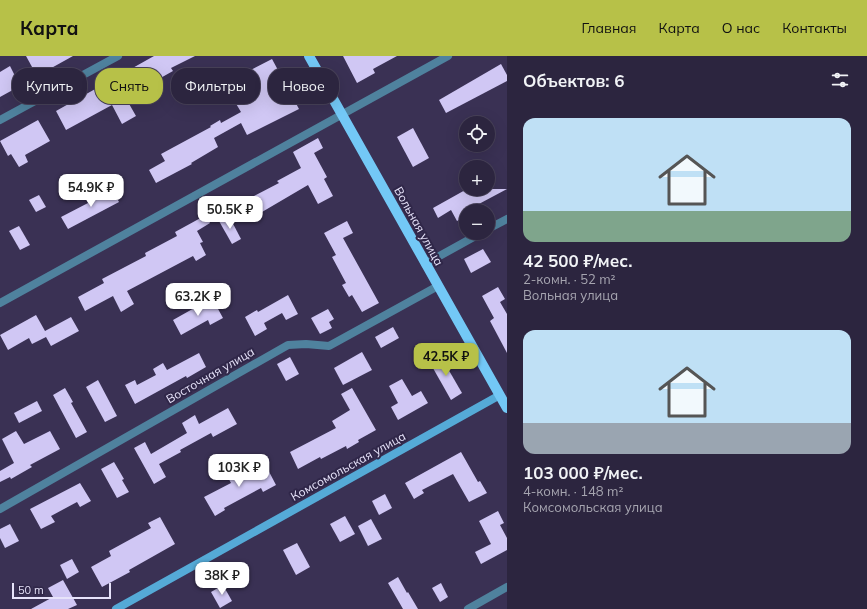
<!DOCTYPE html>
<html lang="ru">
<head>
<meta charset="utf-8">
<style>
  :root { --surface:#2c253f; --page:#342d46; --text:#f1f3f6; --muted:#a6a5b0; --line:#484259; --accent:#b7c148 }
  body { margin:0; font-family:Mulish,sans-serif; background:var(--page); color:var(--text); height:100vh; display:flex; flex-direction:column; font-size:15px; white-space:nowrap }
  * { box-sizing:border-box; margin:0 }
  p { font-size:13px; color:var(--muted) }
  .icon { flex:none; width:22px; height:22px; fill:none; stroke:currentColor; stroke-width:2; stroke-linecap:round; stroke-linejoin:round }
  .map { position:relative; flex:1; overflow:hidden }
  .details { display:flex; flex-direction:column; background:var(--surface); width:360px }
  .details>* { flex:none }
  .hud { position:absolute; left:12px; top:12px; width:380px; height:36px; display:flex; gap:8px }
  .buttons { position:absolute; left:459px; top:60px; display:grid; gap:8px }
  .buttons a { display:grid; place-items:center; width:36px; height:36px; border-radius:50%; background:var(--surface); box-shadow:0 4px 16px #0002,0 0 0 1px var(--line); font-size:20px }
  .scale { position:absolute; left:12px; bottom:10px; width:99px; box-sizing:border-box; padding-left:4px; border:2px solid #e7e3fa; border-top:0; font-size:11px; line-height:14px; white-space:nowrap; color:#e7e3fa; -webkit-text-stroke:3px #302749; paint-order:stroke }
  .price { position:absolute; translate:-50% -34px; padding:0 9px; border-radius:8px; background:#fff; color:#222; font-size:13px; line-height:26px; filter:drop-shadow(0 1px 2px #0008) }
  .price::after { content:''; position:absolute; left:50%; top:24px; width:12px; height:9px; margin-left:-6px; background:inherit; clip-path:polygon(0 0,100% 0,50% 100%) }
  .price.on { background:var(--accent); color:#111 }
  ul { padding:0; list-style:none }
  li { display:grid; align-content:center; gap:8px; height:212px; padding:0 16px }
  li span { display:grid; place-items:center; height:124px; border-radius:12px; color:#555 }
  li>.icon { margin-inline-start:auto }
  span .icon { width:72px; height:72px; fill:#fffc; stroke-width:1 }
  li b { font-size:17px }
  h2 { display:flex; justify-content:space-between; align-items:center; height:48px; padding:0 16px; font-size:17px }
  .tag { padding:0 14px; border-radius:16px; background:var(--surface); box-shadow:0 4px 16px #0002,0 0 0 1px var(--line); font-size:14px; line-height:36px }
  .tag.on { background:var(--accent); color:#111 }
  header { display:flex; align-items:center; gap:24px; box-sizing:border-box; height:56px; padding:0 20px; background:var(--accent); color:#111 }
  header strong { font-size:19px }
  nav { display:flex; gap:22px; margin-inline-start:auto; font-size:14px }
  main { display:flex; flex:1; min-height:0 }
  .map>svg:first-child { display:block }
  .building { fill:#d0c7f4 }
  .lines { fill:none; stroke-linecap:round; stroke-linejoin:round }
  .street { stroke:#4f829e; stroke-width:8 }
  .secondary { stroke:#55aad7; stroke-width:8 }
  .primary { stroke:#73c8f6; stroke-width:10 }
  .labels { text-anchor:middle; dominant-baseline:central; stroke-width:4; stroke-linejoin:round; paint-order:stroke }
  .street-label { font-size:12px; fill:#e7e3fa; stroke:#302749 }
</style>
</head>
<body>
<header>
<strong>Карта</strong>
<nav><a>Главная</a><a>Карта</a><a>О нас</a><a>Контакты</a></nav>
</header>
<main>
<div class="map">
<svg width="507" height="553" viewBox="0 0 507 553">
  <rect width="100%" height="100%" fill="#3a3154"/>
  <g class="building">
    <polygon points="26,0 73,0 37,20"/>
    <polygon points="154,0 195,0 171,12 173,15 148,29 146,27 124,39 136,60 122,68 112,49 66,74 56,55"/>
    <polygon points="343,0 397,0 373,13 375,17 357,27"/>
    <polygon points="272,3 299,53 247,79 241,67 214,82 218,91 191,107 192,108 156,127 149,114 165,105 161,98 211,71 210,70 220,64 221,67 241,56 232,41 250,31 243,18"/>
    <polygon points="501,8 507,19 507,25 446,57 439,44"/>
    <polygon points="10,10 20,30 0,41 0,16"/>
    <polygon points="38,64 50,85 25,99 28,106 19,111 11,98 8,100 0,85"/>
    <polygon points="413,72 429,102 413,111 397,81"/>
    <polygon points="318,82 323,92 314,97 327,121 324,123 333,140 318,148 308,129 262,156 254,140 279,127 277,125 301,112 293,96"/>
    <polygon points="110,129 119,146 68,173 61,161 88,147 87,145 101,137 100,135"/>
    <polygon points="467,133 507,133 477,149 481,155 466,155 466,160 457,165 451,154 438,162 433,152"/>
    <polygon points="39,139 46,151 36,156 29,144"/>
    <polygon points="206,159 210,167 197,175 203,186 200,187 206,199 196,205 193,200 127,235 134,248 121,256 113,240 85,255 78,241 104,227 102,223 146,200 145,197 177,180 175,176"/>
    <polygon points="229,160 241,183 232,188 219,165"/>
    <polygon points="347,165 353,177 343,182 379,247 362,256 352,239 349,241 342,229 346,227 332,201 336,199 324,177"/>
    <polygon points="19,170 30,189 20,194 9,175"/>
    <polygon points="483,193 491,206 471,217 464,203"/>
    <polygon points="498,231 505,243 500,246 507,258 507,297 490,265 494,262 482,240"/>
    <polygon points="288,239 298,258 286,264 282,257 264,267 267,273 255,280 245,261 257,254 258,256"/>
    <polygon points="212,242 223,262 210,269 208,264 181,279 173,264"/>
    <polygon points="328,253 334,263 329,266 332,272 320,278 311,262"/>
    <polygon points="36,259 45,275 71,261 79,275 51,290 46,281 32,288 29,282 8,294 0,279"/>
    <polygon points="393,271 399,282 381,292 375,281"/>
    <polygon points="362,296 372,314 343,329 334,312"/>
    <polygon points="199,297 206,311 187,322 186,320 135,348 125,329 135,324 137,329 156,319 153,313 163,307 167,314"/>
    <polygon points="440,299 462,337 451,344 429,305"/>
    <polygon points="290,301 299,318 286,325 277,308"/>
    <polygon points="402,323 412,340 421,335 428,347 398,364 391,351 398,347 389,330"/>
    <polygon points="98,324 117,360 105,366 86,331"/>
    <polygon points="65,332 73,346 71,347 87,376 76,382 53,339"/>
    <polygon points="352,332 376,374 358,384 359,386 347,393 346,390 321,403 320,401 298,413 290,396 336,372 332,365 350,354 341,338"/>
    <polygon points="37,345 42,355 19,367 14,357"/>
    <polygon points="228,352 237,368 213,381 211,377 180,394 181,396 159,408 166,421 154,428 134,392 145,386 151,398 187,377 182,367 195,359 199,368"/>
    <polygon points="16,375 24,388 50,375 60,393 30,409 32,411 11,423 10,421 0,426 0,415 14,407 2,383"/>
    <polygon points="461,396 478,426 480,425 487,437 469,446 453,418 422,434 424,437 414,443 405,427"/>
    <polygon points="114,406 124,423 122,424 129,436 117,442 101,413"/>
    <polygon points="235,408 242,421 265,408 276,429 263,436 261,432 224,452 225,454 215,460 204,441 231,427 224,414"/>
    <polygon points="80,427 91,445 80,451 77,446 51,460 55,466 41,473 30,453"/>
    <polygon points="385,438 392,452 379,459 372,445"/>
    <polygon points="498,455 504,467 500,469 507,482 507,494 481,508 475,496 491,488 479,465"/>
    <polygon points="345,460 355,478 340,486 330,468"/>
    <polygon points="160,461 175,488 129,514 130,516 102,531 91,511 111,500 109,495 151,472 148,467"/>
    <polygon points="371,463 382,483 368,490 358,470"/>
    <polygon points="10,468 19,485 5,492 0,482 0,473"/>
    <polygon points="297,487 310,511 296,519 283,494"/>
    <polygon points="72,503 79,516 67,523 60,509"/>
    <polygon points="398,521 407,537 408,536 418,553 403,553 388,527"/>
    <polygon points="63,524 77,549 68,553 31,553 53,541 48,532"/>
    <polygon points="441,527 448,541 440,546 432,532"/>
    <polygon points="223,529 232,545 220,552 211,536"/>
  </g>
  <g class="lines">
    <g class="street">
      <polyline points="0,64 118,0"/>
      <polyline points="488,173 507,163"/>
      <polyline points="425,208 481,177"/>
      <polyline points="0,247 448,0"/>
      <polyline points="0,453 288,289 306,288 329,290 438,230"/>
      <polyline points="468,553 507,531"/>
    </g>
    <polyline class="secondary" points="116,553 500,339"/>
    <polyline class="primary" points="309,0 507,352"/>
  </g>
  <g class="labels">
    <g class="street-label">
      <text transform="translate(419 170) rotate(61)">Вольная улица</text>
      <text transform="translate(210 319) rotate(-30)">Восточная улица</text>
      <text transform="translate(348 410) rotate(-29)">Комсомольская улица</text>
    </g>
  </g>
</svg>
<div class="buttons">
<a><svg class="icon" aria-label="locate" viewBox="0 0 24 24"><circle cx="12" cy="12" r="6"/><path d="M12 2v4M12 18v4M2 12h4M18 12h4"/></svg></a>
<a>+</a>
<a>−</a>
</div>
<div class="scale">50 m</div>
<b class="price" style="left:91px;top:152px">54.9K ₽</b>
<b class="price" style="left:230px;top:174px">50.5K ₽</b>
<b class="price" style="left:198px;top:261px">63.2K ₽</b>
<b class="price on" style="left:446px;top:321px">42.5K ₽</b>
<b class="price" style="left:239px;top:432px">103K ₽</b>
<b class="price" style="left:222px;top:540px">38K ₽</b>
<div class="hud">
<a class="tag">Купить</a>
<a class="tag on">Снять</a>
<a class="tag">Фильтры</a>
<a class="tag">Новое</a>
</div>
</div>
<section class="details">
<h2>Объектов: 6<svg class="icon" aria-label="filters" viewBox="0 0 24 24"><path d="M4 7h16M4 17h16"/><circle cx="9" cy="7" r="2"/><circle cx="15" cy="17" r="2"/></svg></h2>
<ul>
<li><span style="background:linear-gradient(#bfe0f5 75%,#7fa58c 0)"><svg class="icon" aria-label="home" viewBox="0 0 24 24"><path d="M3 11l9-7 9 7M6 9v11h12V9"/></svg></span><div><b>42 500 ₽/мес.</b><p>2-комн. · 52 m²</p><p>Вольная улица</p></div></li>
<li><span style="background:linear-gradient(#bfe0f5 75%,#9aa5b1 0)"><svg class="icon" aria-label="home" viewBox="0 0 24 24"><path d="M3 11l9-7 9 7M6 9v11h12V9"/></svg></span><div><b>103 000 ₽/мес.</b><p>4-комн. · 148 m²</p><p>Комсомольская улица</p></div></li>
</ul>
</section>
</main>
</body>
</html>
